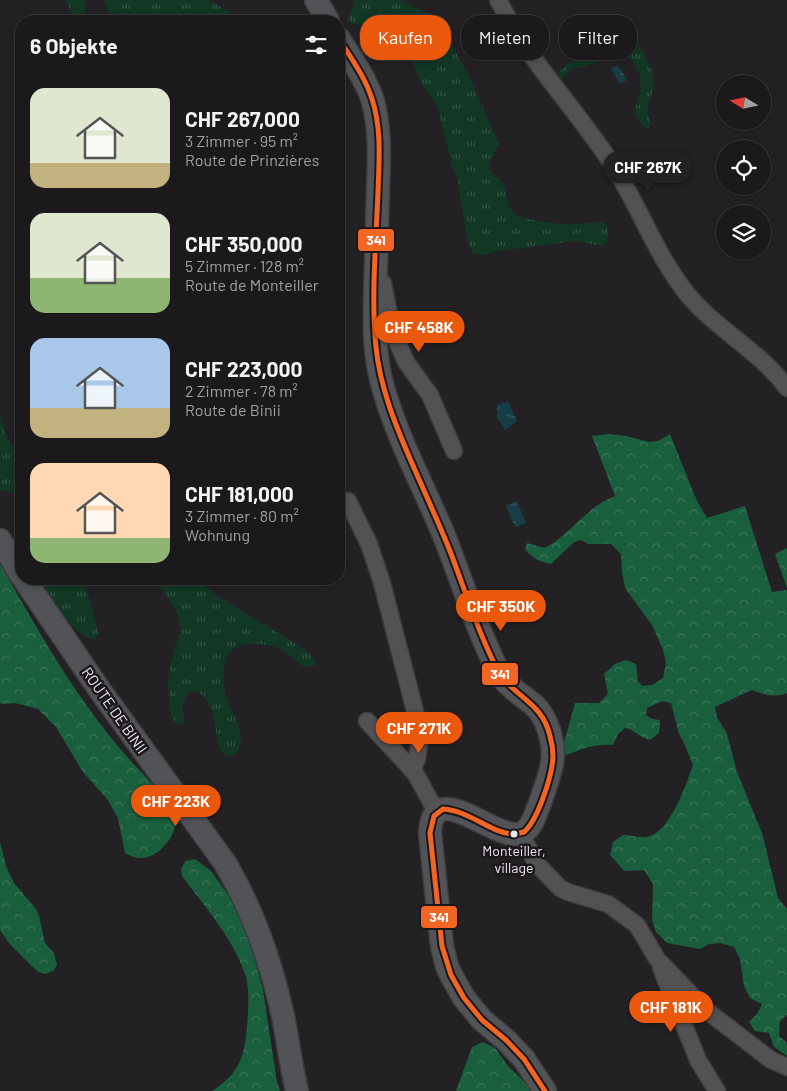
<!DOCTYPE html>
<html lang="de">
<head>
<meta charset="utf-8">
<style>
  :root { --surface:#1b191c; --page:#242225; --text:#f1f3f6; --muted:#a0a0a3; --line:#39383b; --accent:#ea580c }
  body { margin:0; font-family:Barlow,sans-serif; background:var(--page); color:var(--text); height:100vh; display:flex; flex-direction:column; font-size:19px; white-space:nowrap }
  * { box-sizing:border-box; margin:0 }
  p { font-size:16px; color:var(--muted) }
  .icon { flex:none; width:28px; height:28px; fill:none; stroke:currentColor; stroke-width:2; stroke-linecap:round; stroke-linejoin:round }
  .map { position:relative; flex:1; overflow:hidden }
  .details { position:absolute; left:15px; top:15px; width:330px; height:570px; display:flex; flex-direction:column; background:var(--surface); border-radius:20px; box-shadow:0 2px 8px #0003,0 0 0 1px var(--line) }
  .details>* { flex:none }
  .guide { position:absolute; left:360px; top:15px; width:351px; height:45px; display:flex; gap:10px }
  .needle { width:32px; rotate:280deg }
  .tools { position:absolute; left:716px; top:75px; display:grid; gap:10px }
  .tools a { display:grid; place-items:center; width:55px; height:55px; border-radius:50%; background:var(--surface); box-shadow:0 2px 8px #0003,0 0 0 1px var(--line); font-size:25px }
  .price { position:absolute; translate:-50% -42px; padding:0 11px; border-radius:18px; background:var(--accent); color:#fff; font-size:16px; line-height:32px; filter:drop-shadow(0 1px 2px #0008) }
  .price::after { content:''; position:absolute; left:50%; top:30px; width:15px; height:11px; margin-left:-8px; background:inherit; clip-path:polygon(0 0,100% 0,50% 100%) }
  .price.on { background:#222; color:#fff }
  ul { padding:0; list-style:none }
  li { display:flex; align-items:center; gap:15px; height:125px; padding:0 15px }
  li span { display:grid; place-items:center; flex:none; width:140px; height:100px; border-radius:15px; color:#555 }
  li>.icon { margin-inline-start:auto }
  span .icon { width:60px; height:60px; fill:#fffc; stroke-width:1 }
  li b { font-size:21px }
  h2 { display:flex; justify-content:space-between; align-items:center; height:60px; padding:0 15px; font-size:21px }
  .tag { padding:0 18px; border-radius:20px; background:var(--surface); box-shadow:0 2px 8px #0003,0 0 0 1px var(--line); font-size:18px; line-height:45px }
  .tag.on { background:var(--accent); color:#fff }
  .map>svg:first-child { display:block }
  .grass { fill:url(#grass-tufts) }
  .forest { fill:url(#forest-crowns) }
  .water { fill:url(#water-ripples) }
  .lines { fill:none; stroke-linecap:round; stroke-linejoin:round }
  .street-casing { stroke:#3d3b3e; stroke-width:19 }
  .secondary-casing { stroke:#3d3b3e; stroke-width:25 }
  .street { stroke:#535154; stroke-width:16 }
  .secondary { stroke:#525357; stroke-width:22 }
  .bus-1-casing { stroke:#1c171c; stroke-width:9 }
  .bus-1 { stroke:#f26522; stroke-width:5 }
  .bus-dot { fill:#ece8ed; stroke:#1c171c; stroke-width:2 }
  .labels { text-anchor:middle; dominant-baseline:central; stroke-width:5; stroke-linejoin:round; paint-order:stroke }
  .bus-label { font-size:14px; fill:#ece8ed; stroke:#1c171c }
  .street-label { font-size:15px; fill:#ece8ed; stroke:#1c171c }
  .line-badge { stroke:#1c171c; stroke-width:2 }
  .badge-label { font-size:14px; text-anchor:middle; font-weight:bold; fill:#fff }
</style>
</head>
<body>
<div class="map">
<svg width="787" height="1091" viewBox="0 0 787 1091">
  <defs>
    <pattern id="grass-tufts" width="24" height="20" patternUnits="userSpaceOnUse" patternTransform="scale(1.25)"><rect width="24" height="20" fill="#123725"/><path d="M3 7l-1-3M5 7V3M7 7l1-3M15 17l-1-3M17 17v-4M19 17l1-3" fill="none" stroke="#355445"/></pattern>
    <pattern id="forest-crowns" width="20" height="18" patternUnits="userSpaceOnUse" patternTransform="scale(1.25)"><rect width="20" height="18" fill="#195e3d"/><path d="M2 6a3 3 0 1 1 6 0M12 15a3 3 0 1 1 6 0" fill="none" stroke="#3b7559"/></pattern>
    <pattern id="water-ripples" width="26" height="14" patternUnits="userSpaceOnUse" patternTransform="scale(1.25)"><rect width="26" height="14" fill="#173e46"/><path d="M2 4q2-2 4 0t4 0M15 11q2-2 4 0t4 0" fill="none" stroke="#395a61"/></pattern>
  </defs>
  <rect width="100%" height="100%" fill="#242125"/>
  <g class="grass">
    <polygon points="65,0 85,0 85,17 80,20 75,19"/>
    <polygon points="104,0 209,0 228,11 238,21 112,21"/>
    <path d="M354,0H400L427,13L441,26L469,76L496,137L499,144C495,153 489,160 489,169C494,174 501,180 504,186C508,195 506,205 513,212C522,221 563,225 576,224C586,223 594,222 603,222L609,228L607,241L602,246L577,241L497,251C487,254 482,257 472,252L468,243L457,178L452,166L438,108L419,79L407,45L395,35L376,23H366L360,25L352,24L348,20C349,13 355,6 354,0Z"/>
    <path d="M625,41C630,42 636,42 640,47C645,52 655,76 654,84C652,99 644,107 651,123L649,128L644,127L636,115L635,110L641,88L640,75L634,62L629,58L616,55L583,67L571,69L559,81L556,76C566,59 606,43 625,41Z"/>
    <path d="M0,412C4,426 4,445 21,449V495L0,490Z"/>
    <path d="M38,579H80L86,588L99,634L95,640C73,636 50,597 38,579Z"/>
    <path d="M153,579H198L216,595L303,648L315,660V665C300,672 294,656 282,650C272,644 260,644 248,644C241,645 233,647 228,654C223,661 223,687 226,696C230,708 238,719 240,732C242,740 240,746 236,754L228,756L221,752C214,732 216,703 197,691L187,693L182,706L185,723L179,725L173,720L170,711L168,681L170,665L181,629L176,609Z"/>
  </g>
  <g class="forest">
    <path d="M609,434L626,436L649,442L658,441L670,434L697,501L707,518L745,506L772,592L787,590V693C774,698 765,695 752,690L715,707L717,717L727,734L737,772L762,833L778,898L787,909V1015L780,1021L779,1036L787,1043V1056L774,1047L769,1033L755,1031L749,1022L757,1014L762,1004L750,998L744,986L740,959L734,947L720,943L709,944L700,949L667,943L656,932L652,920L653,884L644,870L624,871L610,855L613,842L623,835C630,835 639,838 646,837C670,834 686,784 693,765L683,741L679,734L671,703L662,701L647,708L646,715L652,719L660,720L659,733L650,740C638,737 636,730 625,728L618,734L613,745C595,744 583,748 567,755L562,750L575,703H599L608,694L604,674L615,664L626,660L636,664L638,681L642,686L652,685L663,678L666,663L663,650L652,625L625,588L622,573L621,554L611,544H588L581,540L574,542L551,564C540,562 532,558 525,549L527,543L545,548C571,534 587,506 615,496L592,436Z"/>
    <polygon points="787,548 787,588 775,554"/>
    <path d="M0,564C39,632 78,702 130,760C142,774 171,800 175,817C179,835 157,860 139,858C135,858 129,855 125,853L118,818L107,799L83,772L56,727L38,709L15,703L4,704L0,703Z"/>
    <polygon points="0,842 6,866 14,883 36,909 39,916 45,943 54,953 57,965 53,971 45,974 38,972 9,943 0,930"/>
    <path d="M195,859L211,871L234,903L248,935L263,990L277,1082L280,1091H212C239,1073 244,1059 247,1027C248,1013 250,990 246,977C234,939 205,907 182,876L181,868L186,861Z"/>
    <polygon points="483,1042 495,1048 508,1066 534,1091 456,1091 472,1047"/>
  </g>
  <g class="water">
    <polygon points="618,65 627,80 620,84 611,69"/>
    <polygon points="508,401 517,421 505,430 497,418 497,405"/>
    <polygon points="517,501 526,523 515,527 506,506"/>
  </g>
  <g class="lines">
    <defs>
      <g id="street">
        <path d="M498,0C513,27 530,55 549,79C571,108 594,136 614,167C640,208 657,257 688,295C717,330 760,351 787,388"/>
        <polyline points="383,283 391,325 399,346 406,362 430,395 454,451"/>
        <polyline points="348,501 369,544 382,583 415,711 420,736 417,759 412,770"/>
        <polyline points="367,721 415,773 437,813"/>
        <polyline points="521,834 536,863 560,888 568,892 608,904 637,925 657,959 707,1011 771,1060 787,1067"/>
        <polyline points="661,968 698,1060 717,1091"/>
      </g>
      <g id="secondary">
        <polyline points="316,0 328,21"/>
        <path d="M339,39C351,58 364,76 372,98C381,128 379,160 378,190C377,215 377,239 376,263C375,308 371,351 385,394C400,444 425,489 445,538C458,571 469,605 483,638C489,651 494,666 502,677C511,690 524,696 535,706C547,718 553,739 553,756C552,771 545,788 540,803C536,812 533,826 524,832C500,848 433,772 430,833L442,946L447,966L451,975L464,998L482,1020L506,1040L524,1059L545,1091"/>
        <polyline points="0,540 21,575"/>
        <path d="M24,579L99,689L225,863C253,910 271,962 283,1016C288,1041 291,1066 297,1091"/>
      </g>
    </defs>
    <use href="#street" class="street-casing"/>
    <use href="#secondary" class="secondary-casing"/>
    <use href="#street" class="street"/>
    <use href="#secondary" class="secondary"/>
    <defs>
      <path id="bus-1" d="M339,39C351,58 365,77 372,99C382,129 379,162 378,192C376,242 371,298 376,347C380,387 395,424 411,461C424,491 438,521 450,551C465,590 477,630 496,667C511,697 542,700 550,736C552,743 553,750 553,757C552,776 538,820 524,832C520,833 516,834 512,834C489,832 470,811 443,809L434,816L430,833L442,946L451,975L464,998L482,1020L506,1040L524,1059L545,1091"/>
    </defs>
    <use href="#bus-1" class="bus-1-casing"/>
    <use href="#bus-1" class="bus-1"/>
  </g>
  <circle class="bus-dot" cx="514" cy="834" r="4.5"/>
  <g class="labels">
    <g class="bus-label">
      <text x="514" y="850">Monteiller,<tspan x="514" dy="17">village</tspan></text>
    </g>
    <g class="street-label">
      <text transform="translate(115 710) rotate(55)">ROUTE DE BINII</text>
    </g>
  </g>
  <g class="line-badge">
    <rect x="357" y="228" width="38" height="24" rx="5" fill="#f26522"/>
    <rect x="481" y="662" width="38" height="24" rx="5" fill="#f26522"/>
    <rect x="420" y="905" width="38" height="24" rx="5" fill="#f26522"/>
  </g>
  <g class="badge-label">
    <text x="376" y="245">341</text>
    <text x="500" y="679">341</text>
    <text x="439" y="922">341</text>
  </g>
</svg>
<div class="tools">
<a><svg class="needle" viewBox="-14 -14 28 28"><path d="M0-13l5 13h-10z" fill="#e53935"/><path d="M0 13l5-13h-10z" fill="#a0a0a3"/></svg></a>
<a><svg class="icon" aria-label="locate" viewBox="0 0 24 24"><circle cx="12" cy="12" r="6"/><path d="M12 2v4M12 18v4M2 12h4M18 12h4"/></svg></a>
<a><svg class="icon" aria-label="layers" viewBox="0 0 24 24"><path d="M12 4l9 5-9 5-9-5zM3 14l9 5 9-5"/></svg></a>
</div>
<b class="price on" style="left:648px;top:193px">CHF 267K</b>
<b class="price" style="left:419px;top:353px">CHF 458K</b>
<b class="price" style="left:501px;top:632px">CHF 350K</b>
<b class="price" style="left:419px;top:754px">CHF 271K</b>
<b class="price" style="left:176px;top:827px">CHF 223K</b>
<b class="price" style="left:671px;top:1033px">CHF 181K</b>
<div class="guide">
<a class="tag on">Kaufen</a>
<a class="tag">Mieten</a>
<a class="tag">Filter</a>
</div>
<section class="details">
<h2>6 Objekte<svg class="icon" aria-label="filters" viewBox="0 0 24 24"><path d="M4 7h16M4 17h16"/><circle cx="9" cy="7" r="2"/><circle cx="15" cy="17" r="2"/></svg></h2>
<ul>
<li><span style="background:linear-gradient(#dfe7d0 75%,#c2b280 0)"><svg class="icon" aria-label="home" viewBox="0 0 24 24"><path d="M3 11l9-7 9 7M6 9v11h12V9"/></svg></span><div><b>CHF 267,000</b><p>3 Zimmer · 95 m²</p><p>Route de Prinzières</p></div></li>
<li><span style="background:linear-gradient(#dfe7d0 65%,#8fb573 0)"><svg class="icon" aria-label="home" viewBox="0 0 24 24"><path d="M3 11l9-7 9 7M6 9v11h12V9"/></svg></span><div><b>CHF 350,000</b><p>5 Zimmer · 128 m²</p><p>Route de Monteiller</p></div></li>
<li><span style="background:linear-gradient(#a9c7e8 70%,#c2b280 0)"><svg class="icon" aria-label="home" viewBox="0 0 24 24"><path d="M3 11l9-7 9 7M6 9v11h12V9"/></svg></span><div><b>CHF 223,000</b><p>2 Zimmer · 78 m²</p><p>Route de Binii</p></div></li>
<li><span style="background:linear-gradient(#ffd9b3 75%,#8fb573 0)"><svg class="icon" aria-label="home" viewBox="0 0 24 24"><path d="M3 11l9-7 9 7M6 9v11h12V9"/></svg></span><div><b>CHF 181,000</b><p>3 Zimmer · 80 m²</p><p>Wohnung</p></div></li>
</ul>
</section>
</div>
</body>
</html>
